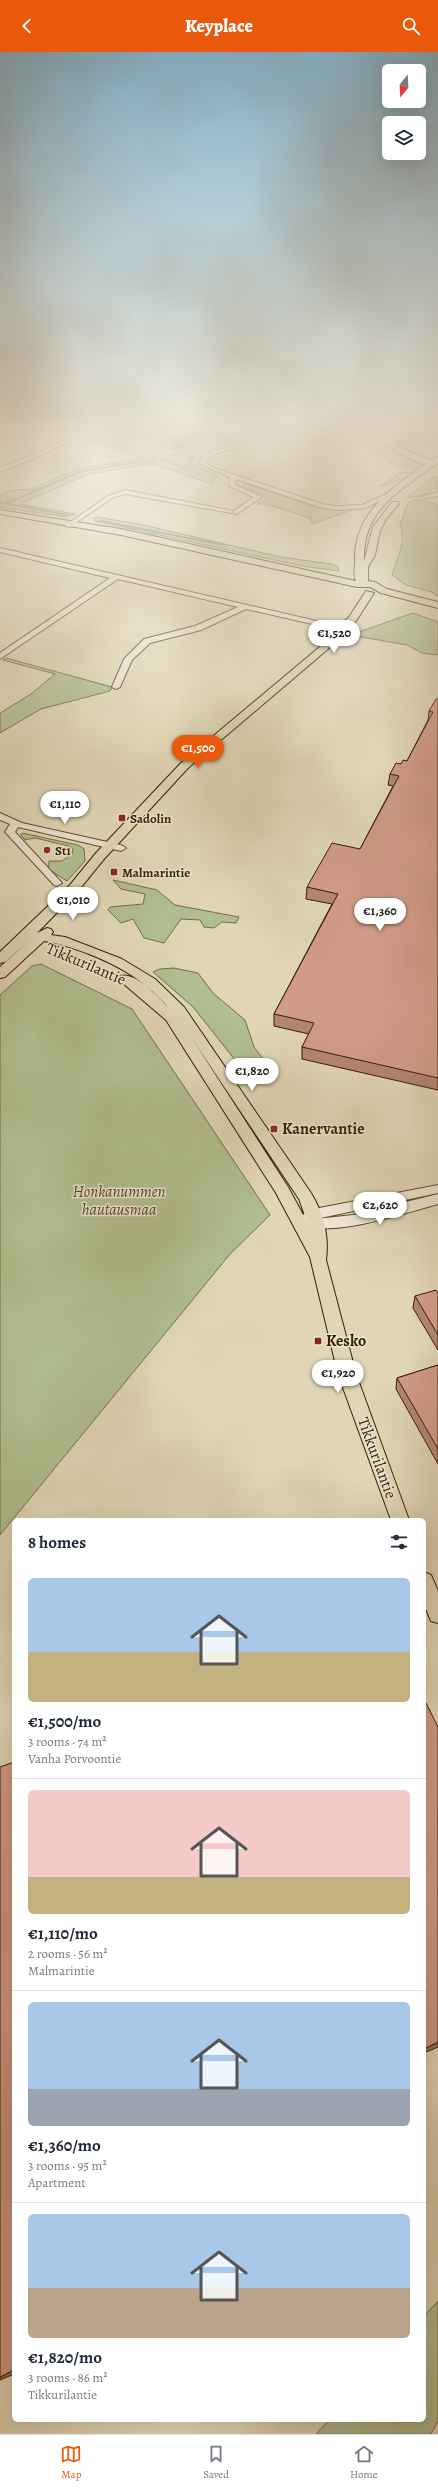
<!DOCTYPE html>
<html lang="en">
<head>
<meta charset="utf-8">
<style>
  :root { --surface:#fff; --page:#f6f6f7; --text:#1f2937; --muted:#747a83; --line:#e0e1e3; --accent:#ea580c }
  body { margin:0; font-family:Alegreya,serif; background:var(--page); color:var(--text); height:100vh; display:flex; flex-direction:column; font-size:15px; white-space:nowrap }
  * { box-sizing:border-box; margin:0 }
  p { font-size:13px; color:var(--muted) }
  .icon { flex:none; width:22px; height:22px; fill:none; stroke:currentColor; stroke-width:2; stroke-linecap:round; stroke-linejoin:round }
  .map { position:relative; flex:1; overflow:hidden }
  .drawer { position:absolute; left:12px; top:1466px; width:414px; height:904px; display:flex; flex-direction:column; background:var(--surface); border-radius:6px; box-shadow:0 4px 16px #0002 }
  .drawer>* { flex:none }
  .needle { width:26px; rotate:198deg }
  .buttons { position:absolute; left:382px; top:12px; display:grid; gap:8px }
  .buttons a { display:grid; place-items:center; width:44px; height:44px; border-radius:6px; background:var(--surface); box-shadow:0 4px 16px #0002; font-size:20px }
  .price { position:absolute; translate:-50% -34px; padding:0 9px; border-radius:14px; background:#fff; color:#222; font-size:13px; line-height:26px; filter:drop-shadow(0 1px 2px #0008) }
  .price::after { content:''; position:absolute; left:50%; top:24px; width:12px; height:9px; margin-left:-6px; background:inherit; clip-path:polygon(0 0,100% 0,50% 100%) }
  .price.active { background:var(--accent); color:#fff }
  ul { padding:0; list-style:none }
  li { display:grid; align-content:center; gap:8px; height:212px; padding:0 16px }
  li+li { border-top:1px solid var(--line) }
  li span { display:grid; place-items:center; height:124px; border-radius:6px; color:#555 }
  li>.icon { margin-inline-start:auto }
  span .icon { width:72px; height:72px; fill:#fffc; stroke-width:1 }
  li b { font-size:17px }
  h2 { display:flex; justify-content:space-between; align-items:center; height:48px; padding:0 16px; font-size:17px }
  header { display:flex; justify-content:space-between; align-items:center; height:52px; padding:0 16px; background:var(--accent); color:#fff; font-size:18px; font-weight:800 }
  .menu { display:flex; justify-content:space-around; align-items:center; height:56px; border-top:1px solid var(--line); background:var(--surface); font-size:11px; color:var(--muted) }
  .menu a { display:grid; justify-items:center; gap:2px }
  .menu .active { color:var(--accent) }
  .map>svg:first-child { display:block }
  .green { fill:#b1be8f; stroke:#746e48 }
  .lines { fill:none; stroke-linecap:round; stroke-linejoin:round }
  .stream { stroke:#6f7b69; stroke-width:2 }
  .minor-casing { stroke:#614d2e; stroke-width:2 }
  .major-casing { stroke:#371f01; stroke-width:2 }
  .highway-casing { stroke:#371f01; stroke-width:2 }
  .minor { fill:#ebe4d0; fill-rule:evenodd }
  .major { fill:#e0d6b6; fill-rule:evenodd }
  .highway { fill:#e0d6b6; fill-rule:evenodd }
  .wall { fill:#b38575; stroke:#371f01 }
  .shaded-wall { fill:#926c5f; stroke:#371f01 }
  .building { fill:#d09b88; stroke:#371f01 }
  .poi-dot { fill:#8f2418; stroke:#ebe4d0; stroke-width:1.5 }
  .labels { text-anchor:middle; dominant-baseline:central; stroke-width:3; stroke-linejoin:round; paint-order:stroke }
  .far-poi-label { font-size:13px; font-weight:bold; fill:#371f01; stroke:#ebe4d0; text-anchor:start }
  .street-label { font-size:16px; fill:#371f01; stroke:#ebe4d0 }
  .poi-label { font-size:16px; font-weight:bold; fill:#371f01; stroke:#ebe4d0; text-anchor:start }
  .park-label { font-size:16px; font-style:italic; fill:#564724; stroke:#ebe4d0 }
</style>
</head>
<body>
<header><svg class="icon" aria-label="back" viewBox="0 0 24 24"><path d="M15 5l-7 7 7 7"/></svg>Keyplace<svg class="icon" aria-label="search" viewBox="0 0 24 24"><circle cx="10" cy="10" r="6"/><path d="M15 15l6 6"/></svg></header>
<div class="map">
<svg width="438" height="2382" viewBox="0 0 438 2382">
  <rect width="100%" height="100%" fill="#e0d6b6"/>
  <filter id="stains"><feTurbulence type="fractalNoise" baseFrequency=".005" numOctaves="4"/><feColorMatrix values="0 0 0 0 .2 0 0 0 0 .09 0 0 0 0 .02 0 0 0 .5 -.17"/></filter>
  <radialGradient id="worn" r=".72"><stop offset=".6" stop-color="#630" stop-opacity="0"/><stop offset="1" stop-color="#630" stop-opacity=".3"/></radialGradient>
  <g class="green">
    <polygon points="40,374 85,374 64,383"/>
    <polygon points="257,374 292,374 201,400 194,404 191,409 198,416 217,423 212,432 154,412 147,412 89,422 20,452 75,462 66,465 0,455 0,443 14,438 31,437 77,417 144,406 87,388 107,377 175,400"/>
    <path d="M364,374H377L376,385L384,392L419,413L416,417L395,415C386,404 373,400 362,391Z"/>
    <polygon points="401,420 414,421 404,427 400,427 393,431 379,435"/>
    <polygon points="433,425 438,426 438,441 407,446"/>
    <polygon points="246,432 289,446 334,457 352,458 312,472 310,466 265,452 257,452 268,445 244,435 243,433"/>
    <path d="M416,447L438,453V545L432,540L406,533L392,523C398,503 406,492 400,471C406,463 403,449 416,447Z"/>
    <polygon points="96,465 139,472 281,505 331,512 337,514 339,519 302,514 95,469 94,466"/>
    <polygon points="413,561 438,570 438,603 422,601 407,593 350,583"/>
    <polygon points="6,606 112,635 110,639 41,657 0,681 0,661 31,642 55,622 3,608"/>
    <polygon points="22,781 78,793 84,797 85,809 67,829 48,817 49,809 62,809 72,802 73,797 69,794 35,786 25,788 21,783"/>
    <polygon points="113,828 157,838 175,853 239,865 236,871 222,870 214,876 204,875 200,868 181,867 164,891 144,886 133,867 121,871 108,858 110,855 143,852 145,842 121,837"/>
    <polygon points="41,912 132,957 270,1163 230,1202 0,1483 0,943 32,914"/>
    <polygon points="174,916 198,921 213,941 245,968 254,995 273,1020 253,1024 247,1023 193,955 153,920 160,917"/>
    <polygon points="438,2249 438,2369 431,2382 316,2382 329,2368 424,2368 424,2264"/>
  </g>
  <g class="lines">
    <g class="stream">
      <polyline points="170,404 271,374"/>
      <polyline points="161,406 186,418"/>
      <polyline points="0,451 12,449 82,419 157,407"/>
      <polyline points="5,451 67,463"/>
      <polyline points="101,469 224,493"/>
    </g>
    <defs>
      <g id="minor">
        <polygon points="91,374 99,374 48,400 0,420 0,416 44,398"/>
        <polygon points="301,374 310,374 218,401 206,407 205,410 214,416 322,452 336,454 362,453 393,439 398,440 365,456 336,458 319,455 236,427 234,432 262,445 237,462 125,442 112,446 70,475 65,474 108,444 125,438 234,459 254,445 229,434 230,425 200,412 201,405 214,399"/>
        <polygon points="438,440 438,444 426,446 423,444"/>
        <polygon points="0,496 343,575 347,577 343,579 246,557 201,578 150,591 132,608 120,635 116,637 112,635 124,607 144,587 195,574 238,555 118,527 0,607 0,601 110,526 0,500"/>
        <polygon points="0,761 22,771 121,793 126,796 121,799 18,775 15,780 62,831 57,834 54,833 7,782 5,780 10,772 0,768"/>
        <path d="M438,1133V1141L316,1167L353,1163L438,1142V1152C399,1163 335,1185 295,1173L294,1170L295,1167L314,1157Z"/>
      </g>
      <g id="major">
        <path d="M435,405H438V411C401,438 362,457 364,509L373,475L392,450H398L399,452L386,467L380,479L375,503L368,515V529L375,530L387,537L438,550V556L381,541L370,535H357L121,483L0,462V458L121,477L356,529C353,523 355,514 355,508C354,456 399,432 435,405Z"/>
        <path d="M366,539L374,541L356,569L328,597L188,716L104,807L78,839L37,881L47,876L51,877L53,880L51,883L65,885L122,907L155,927L184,955L311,1141C324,1162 329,1184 326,1208L356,1322L409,1468H391L338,1322L310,1205L276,1141L166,968L118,927L120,924C137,920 157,945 168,955C161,948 154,940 146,934C122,913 75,894 44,889L5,925L0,926V915L31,887L5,910L0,911V900L70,833L96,801L180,712L322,593L349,565ZM191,985L299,1147L308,1172L288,1135Z"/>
        <polygon points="424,1520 431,1523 438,1539 438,1571 431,1569 424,1552"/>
      </g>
      <path id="highway" d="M382,374H390L393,387L404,397L438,411C429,420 391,398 385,389C382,384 381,380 382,374Z"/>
    </defs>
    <use href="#minor" class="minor-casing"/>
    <use href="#major" class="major-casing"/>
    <use href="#highway" class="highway-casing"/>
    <use href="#minor" class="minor"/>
    <use href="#major" class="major"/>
    <use href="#highway" class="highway"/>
  </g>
  <g class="wall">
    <polygon points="104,374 203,374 209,387 174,398"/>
    <polygon points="438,647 438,1038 302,1007 302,995 309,982 274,974 274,962 332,852 306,847 307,835 360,797 393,734 388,733 390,722 401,712 407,709 428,668 429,659"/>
    <polygon points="438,1241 438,1298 413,1256 415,1244"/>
    <polygon points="438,1313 438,1412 396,1337 397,1326"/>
  </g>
  <g class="shaded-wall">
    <polygon points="209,377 209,387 174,398 173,388"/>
    <polygon points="438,1990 438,1995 424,2001 424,1997"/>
    <polygon points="14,2318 14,2322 0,2328 0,2325"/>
  </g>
  <g class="building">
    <polygon points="132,374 203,374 209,377 173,388"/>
    <polygon points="436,647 438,647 438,1026 302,995 314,971 274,962 338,842 307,835 332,791 360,797 399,724 390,722 396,711 401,712 403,708 407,709 433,660 429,659"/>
    <polygon points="436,1238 438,1241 438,1283 415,1244"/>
    <polygon points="438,1313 438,1397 397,1326"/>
    <polygon points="424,1647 438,1675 438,1990 424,1997"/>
    <polygon points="14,1710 14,2318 0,2325 0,1715"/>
  </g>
  <linearGradient id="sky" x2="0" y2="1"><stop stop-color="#86b6d1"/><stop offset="0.53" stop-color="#f1edde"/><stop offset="1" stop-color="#f1edde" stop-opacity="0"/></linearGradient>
  <rect width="438" height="707" fill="url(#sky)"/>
  <g class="poi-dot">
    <rect x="118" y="762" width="8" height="8" rx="2"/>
    <circle cx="47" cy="798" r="4"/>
    <rect x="110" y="816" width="8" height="8" rx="2"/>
    <rect x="270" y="1073" width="8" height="8" rx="2"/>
    <rect x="314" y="1285" width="8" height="8" rx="2"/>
  </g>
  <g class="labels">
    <g class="far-poi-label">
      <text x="130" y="766">Sadolin</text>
      <text x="55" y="798">St1</text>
      <text x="122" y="820">Malmarintie</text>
    </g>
    <g class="street-label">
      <text transform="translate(86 912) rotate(23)">Tikkurilantie</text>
      <text transform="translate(377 1406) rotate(70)">Tikkurilantie</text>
    </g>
    <g class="poi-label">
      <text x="282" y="1077">Kanervantie</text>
      <text x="326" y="1289">Kesko</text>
    </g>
    <g class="park-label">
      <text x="119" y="1140">Honkanummen<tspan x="119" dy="18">hautausmaa</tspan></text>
    </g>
  </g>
  <rect width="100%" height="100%" filter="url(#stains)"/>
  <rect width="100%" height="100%" fill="url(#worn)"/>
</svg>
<div class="buttons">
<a><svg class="needle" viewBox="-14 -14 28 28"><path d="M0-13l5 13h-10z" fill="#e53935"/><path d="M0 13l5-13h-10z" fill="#747a83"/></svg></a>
<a><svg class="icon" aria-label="layers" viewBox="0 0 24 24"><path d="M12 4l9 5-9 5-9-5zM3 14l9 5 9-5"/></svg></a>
</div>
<b class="price" style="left:334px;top:602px">€1,520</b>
<b class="price active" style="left:198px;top:717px">€1,500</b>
<b class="price" style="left:65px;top:773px">€1,110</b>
<b class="price" style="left:73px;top:869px">€1,010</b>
<b class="price" style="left:380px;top:880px">€1,360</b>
<b class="price" style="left:252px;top:1040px">€1,820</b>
<b class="price" style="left:380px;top:1174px">€2,620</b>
<b class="price" style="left:338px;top:1342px">€1,920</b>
<section class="drawer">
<h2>8 homes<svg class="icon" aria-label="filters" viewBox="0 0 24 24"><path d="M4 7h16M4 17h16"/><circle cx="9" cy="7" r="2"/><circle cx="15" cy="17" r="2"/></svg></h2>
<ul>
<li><span style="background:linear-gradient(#a9c7e8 60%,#c2b280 0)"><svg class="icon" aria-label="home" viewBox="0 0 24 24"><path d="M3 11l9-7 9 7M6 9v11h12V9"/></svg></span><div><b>€1,500/mo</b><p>3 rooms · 74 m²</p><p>Vanha Porvoontie</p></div></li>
<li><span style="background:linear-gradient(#f6c9c9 70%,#c2b280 0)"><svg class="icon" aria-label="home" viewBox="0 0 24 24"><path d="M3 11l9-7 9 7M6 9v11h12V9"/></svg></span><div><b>€1,110/mo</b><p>2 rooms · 56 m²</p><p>Malmarintie</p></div></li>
<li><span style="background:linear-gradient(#a9c7e8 70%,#9aa5b1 0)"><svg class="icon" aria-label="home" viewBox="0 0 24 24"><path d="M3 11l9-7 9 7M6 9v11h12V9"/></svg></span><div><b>€1,360/mo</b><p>3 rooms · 95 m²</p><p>Apartment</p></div></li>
<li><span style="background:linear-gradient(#a9c7e8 60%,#b9a48a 0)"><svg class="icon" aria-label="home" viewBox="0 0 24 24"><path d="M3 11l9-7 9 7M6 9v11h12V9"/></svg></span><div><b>€1,820/mo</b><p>3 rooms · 86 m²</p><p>Tikkurilantie</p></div></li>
</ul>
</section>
</div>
<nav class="menu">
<a class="active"><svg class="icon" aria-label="map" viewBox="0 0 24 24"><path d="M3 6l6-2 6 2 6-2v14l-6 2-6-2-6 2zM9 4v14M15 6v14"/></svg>Map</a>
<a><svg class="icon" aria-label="saved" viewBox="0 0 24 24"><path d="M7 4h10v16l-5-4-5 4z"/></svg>Saved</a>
<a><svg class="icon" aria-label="home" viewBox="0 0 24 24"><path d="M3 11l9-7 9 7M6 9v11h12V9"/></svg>Home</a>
</nav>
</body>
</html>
